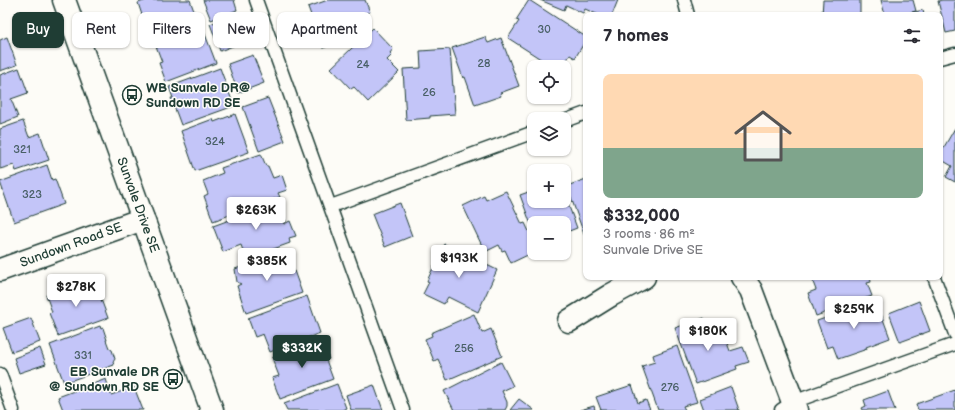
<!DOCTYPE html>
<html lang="en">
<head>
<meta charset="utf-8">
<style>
  :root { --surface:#fff; --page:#f7f7f7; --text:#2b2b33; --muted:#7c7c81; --accent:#1f3d34 }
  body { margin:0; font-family:"Balsamiq Sans",sans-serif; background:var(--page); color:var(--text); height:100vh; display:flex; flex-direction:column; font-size:15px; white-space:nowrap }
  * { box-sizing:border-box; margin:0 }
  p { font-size:13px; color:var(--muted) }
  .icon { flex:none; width:22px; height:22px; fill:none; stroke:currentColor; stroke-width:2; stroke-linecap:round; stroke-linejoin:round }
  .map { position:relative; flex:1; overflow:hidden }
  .drawer { position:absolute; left:583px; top:12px; width:360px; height:268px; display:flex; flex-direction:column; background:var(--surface); border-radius:8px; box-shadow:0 1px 3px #0004 }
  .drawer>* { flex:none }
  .top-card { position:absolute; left:12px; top:12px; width:380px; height:36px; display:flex; gap:8px }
  .controls { position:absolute; left:527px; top:60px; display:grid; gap:8px }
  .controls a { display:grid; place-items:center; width:44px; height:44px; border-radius:8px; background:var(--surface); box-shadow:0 1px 3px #0004; font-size:20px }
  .price { position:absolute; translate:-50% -34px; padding:0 9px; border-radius:4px; background:#fff; color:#222; font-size:13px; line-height:26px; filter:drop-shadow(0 1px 2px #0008) }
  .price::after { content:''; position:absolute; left:50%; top:24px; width:12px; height:9px; margin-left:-6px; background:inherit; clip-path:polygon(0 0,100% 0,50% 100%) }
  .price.selected { background:var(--accent); color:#fff }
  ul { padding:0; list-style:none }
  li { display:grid; align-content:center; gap:8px; height:212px; padding:0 20px }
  li span { display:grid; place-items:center; height:124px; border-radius:8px; color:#555 }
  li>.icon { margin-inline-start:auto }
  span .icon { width:72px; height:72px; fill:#fffc; stroke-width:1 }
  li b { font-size:17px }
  h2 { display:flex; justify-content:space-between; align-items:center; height:48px; padding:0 20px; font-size:17px }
  .chip { padding:0 14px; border-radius:8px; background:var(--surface); box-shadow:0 1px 3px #0004; font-size:14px; line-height:36px }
  .chip.selected { background:var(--accent); color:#fff }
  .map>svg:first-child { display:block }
  .building { fill:#c3c5f8; stroke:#1f3d34 }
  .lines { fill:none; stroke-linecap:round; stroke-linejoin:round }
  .lane-casing { stroke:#1f3d34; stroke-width:15 }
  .street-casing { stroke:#1f3d34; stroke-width:25 }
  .secondary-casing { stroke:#1f3d34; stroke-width:25 }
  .lane { stroke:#fdfcf7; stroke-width:12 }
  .street { stroke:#fdfcf7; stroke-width:22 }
  .secondary { stroke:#fdfcf7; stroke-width:22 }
  .labels { text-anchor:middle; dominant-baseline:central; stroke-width:3; stroke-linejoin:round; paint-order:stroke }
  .number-label { font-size:11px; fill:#485f65 }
  .poi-label { font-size:13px; font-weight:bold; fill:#1f3d34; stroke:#fdfcf7; text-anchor:start }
  .street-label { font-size:13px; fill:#1f3d34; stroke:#fdfcf7 }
</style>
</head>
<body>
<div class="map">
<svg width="955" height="410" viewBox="0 0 955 410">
  <rect width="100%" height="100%" fill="#fdfcf7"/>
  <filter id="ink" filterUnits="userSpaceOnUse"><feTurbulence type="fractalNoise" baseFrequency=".025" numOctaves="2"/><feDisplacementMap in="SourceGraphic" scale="8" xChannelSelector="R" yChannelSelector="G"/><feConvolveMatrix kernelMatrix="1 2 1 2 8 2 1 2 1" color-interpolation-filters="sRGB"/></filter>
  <g filter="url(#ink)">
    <g class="building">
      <polygon points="147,0 190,0 199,25 155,41 151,29 147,30 138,3"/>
      <polygon points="203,0 234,0 237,10 211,20"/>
      <polygon points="328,0 365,0 370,12 363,14 364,18 354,22 359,35 323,48 308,7"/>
      <polygon points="529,0 586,37 586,40 575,58 570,55 562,67 553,67 508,38 519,21 516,20"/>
      <polygon points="540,0 618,0 612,15 599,15 585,9 583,13 566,5 564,10"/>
      <polygon points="823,0 860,0 860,15 822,15"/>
      <polygon points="881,0 913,0 916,11 899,15 885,15"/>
      <polygon points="942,0 955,0 955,31 946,33 938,1"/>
      <polygon points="923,10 924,15 903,15"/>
      <polygon points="238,14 248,40 220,51 210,24"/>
      <polygon points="373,28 393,49 390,53 392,55 387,60 399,72 368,102 354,87 351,89 331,68"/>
      <polygon points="203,29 216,63 166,82 159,63 162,62 156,46"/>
      <polygon points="7,37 17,65 0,71 0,40"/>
      <polygon points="485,37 488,43 501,38 519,86 500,93 501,96 475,105 465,77 463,78 452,48"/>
      <polygon points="450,49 455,114 430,116 430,118 406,120 403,69 421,68 420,51"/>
      <polygon points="253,55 264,83 238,93 228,64"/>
      <polygon points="19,68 28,93 11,99 18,117 0,124 0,75"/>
      <polygon points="220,68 234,106 181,125 171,98 173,98 169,87"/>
      <polygon points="268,98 285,141 259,151 243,107"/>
      <polygon points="235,114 249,152 195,171 181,131 213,119 214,122"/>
      <polygon points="23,121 29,137 40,133 49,160 16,171 14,165 0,169 0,129"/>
      <polygon points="955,128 955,182 946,177 952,166 940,159 940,154"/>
      <polygon points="261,154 266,166 268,166 273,178 282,175 287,190 278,193 280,197 213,221 204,196 208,194 203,181 223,173 221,168"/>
      <polygon points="47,165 52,180 55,179 64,204 14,222 0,182"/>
      <polygon points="586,179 586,237 585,237 567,186"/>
      <polygon points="534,190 534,201 564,201 564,193 577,228 564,233 564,223 534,223 534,233 520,195"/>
      <polygon points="506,191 522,224 525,223 534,242 534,252 511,263 505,250 502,251 499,245 485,252 463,206 484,196 486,200"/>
      <polygon points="279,202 286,221 283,222 284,224 290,221 296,236 289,238 290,243 246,259 241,245 223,252 213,226"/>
      <polygon points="400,203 412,236 385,247 372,214"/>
      <polygon points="444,244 497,270 478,312 448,297 444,304 423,294 429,282 427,281"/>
      <polygon points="285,252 291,269 293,268 302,293 246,313 237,286 241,284 237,282 235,269"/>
      <polygon points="811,277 870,277 871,282 867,283 872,296 816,316 808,293 816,290"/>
      <polygon points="91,279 97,295 99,294 108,318 58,336 49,313 52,312 46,295"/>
      <polygon points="307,296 320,333 270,352 263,334 255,337 248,318"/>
      <polygon points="876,300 890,338 866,347 867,349 838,359 833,346 827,348 817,321"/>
      <polygon points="919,301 930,331 900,342 889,313"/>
      <polygon points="474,314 482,333 491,329 502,356 447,380 438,359 434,361 425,339 432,336 431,333"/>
      <polygon points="31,318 40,342 12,352 3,328"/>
      <polygon points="704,318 711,336 723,332 730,351 743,347 749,362 736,366 737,369 696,384 675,328"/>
      <polygon points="100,326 101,329 103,328 107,340 106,340 109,348 112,350 115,359 113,362 114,365 64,383 50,345"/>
      <polygon points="321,339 329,359 326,360 333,379 280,399 272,378 279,376 272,358"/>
      <polygon points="677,346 697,402 683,406 685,410 658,410 642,366 655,362 653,355"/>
      <polygon points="40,348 46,364 19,373 14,358"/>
      <polygon points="501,362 513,386 502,391 507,402 507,406 505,410 454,410 444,391"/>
      <polygon points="106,379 111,395 134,387 143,410 63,410 58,397"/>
      <polygon points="337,384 346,408 342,410 287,410 284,404"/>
      <polygon points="374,385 383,410 351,410 346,395"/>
      <polygon points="632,385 638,403 646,400 650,410 601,410 596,397"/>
      <polygon points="731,387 739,410 704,410 700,399"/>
      <polygon points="955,390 955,410 918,410 916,404"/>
      <polygon points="888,391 895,410 863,410 862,408 866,406 864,400"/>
      <polygon points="519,399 534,410 510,410"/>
      <polygon points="594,406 595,410 580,410"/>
    </g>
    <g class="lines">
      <defs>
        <g id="lane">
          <polyline points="256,0 403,410"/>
          <polyline points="684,0 688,15"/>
          <polyline points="940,58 955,54"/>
          <polyline points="564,121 586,113"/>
          <polyline points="331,206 534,132"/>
          <polyline points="934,277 955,334"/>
          <polyline points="0,374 13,410"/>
          <polyline points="781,410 793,402 955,344"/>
        </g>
        <g id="street">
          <polyline points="0,270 143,219"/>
          <polyline points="742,277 751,290 796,410"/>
          <polyline points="569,321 611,295 644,277"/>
        </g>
        <polyline id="secondary" points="64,0 212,410"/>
      </defs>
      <use href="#lane" class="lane-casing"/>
      <use href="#street" class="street-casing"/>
      <use href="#secondary" class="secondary-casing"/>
      <use href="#lane" class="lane"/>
      <use href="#street" class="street"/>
      <use href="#secondary" class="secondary"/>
    </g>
  </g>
  <defs>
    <symbol id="bus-ring" viewBox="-11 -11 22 22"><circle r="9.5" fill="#fdfcf7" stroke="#1f3d34" stroke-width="1.5"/><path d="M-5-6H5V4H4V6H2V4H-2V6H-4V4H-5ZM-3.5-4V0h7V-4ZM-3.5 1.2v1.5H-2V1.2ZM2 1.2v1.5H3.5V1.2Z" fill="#1f3d34"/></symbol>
  </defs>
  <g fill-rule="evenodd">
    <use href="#bus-ring" x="121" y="84" width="22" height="22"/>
    <use href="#bus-ring" x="162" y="368" width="22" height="22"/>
  </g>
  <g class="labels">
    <g class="number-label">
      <text x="544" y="29">30</text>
      <text x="484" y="63">28</text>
      <text x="363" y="64">24</text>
      <text x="429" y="92">26</text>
      <text x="215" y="141">324</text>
      <text x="22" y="149">321</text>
      <text x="32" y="194">323</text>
      <text x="464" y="348">256</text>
      <text x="83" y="355">331</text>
      <text x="670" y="387">276</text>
    </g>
    <g class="poi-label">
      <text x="146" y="88">WB Sunvale DR@<tspan x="146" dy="15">Sundown RD SE</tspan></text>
      <text x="159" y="372" text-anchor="end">EB Sunvale DR<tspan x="159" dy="15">@ Sundown RD SE</tspan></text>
    </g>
    <g class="street-label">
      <text transform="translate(138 205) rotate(70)">Sunvale Drive SE</text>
      <text transform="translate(71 245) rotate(-20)">Sundown Road SE</text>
    </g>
  </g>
</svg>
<div class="controls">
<a><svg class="icon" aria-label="locate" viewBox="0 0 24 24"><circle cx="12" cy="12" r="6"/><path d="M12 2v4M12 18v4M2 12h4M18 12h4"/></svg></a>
<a><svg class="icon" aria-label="layers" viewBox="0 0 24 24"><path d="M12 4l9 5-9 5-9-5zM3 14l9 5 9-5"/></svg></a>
<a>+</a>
<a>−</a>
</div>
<b class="price" style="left:256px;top:231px">$263K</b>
<b class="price" style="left:459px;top:279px">$193K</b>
<b class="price" style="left:267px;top:282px">$385K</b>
<b class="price" style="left:76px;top:308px">$278K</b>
<b class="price" style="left:854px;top:330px">$259K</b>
<b class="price" style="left:708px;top:352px">$180K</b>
<b class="price selected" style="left:302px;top:369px">$332K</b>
<div class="top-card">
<a class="chip selected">Buy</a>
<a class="chip">Rent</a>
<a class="chip">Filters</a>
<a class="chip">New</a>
<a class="chip">Apartment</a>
</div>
<section class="drawer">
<h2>7 homes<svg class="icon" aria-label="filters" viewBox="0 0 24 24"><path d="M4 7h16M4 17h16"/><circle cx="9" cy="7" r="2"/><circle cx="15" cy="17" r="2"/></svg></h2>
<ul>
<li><span style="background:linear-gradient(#ffd9b3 60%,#7fa58c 0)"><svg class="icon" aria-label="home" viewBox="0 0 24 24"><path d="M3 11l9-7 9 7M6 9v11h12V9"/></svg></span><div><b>$332,000</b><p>3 rooms · 86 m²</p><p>Sunvale Drive SE</p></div></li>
</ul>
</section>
</div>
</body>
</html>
